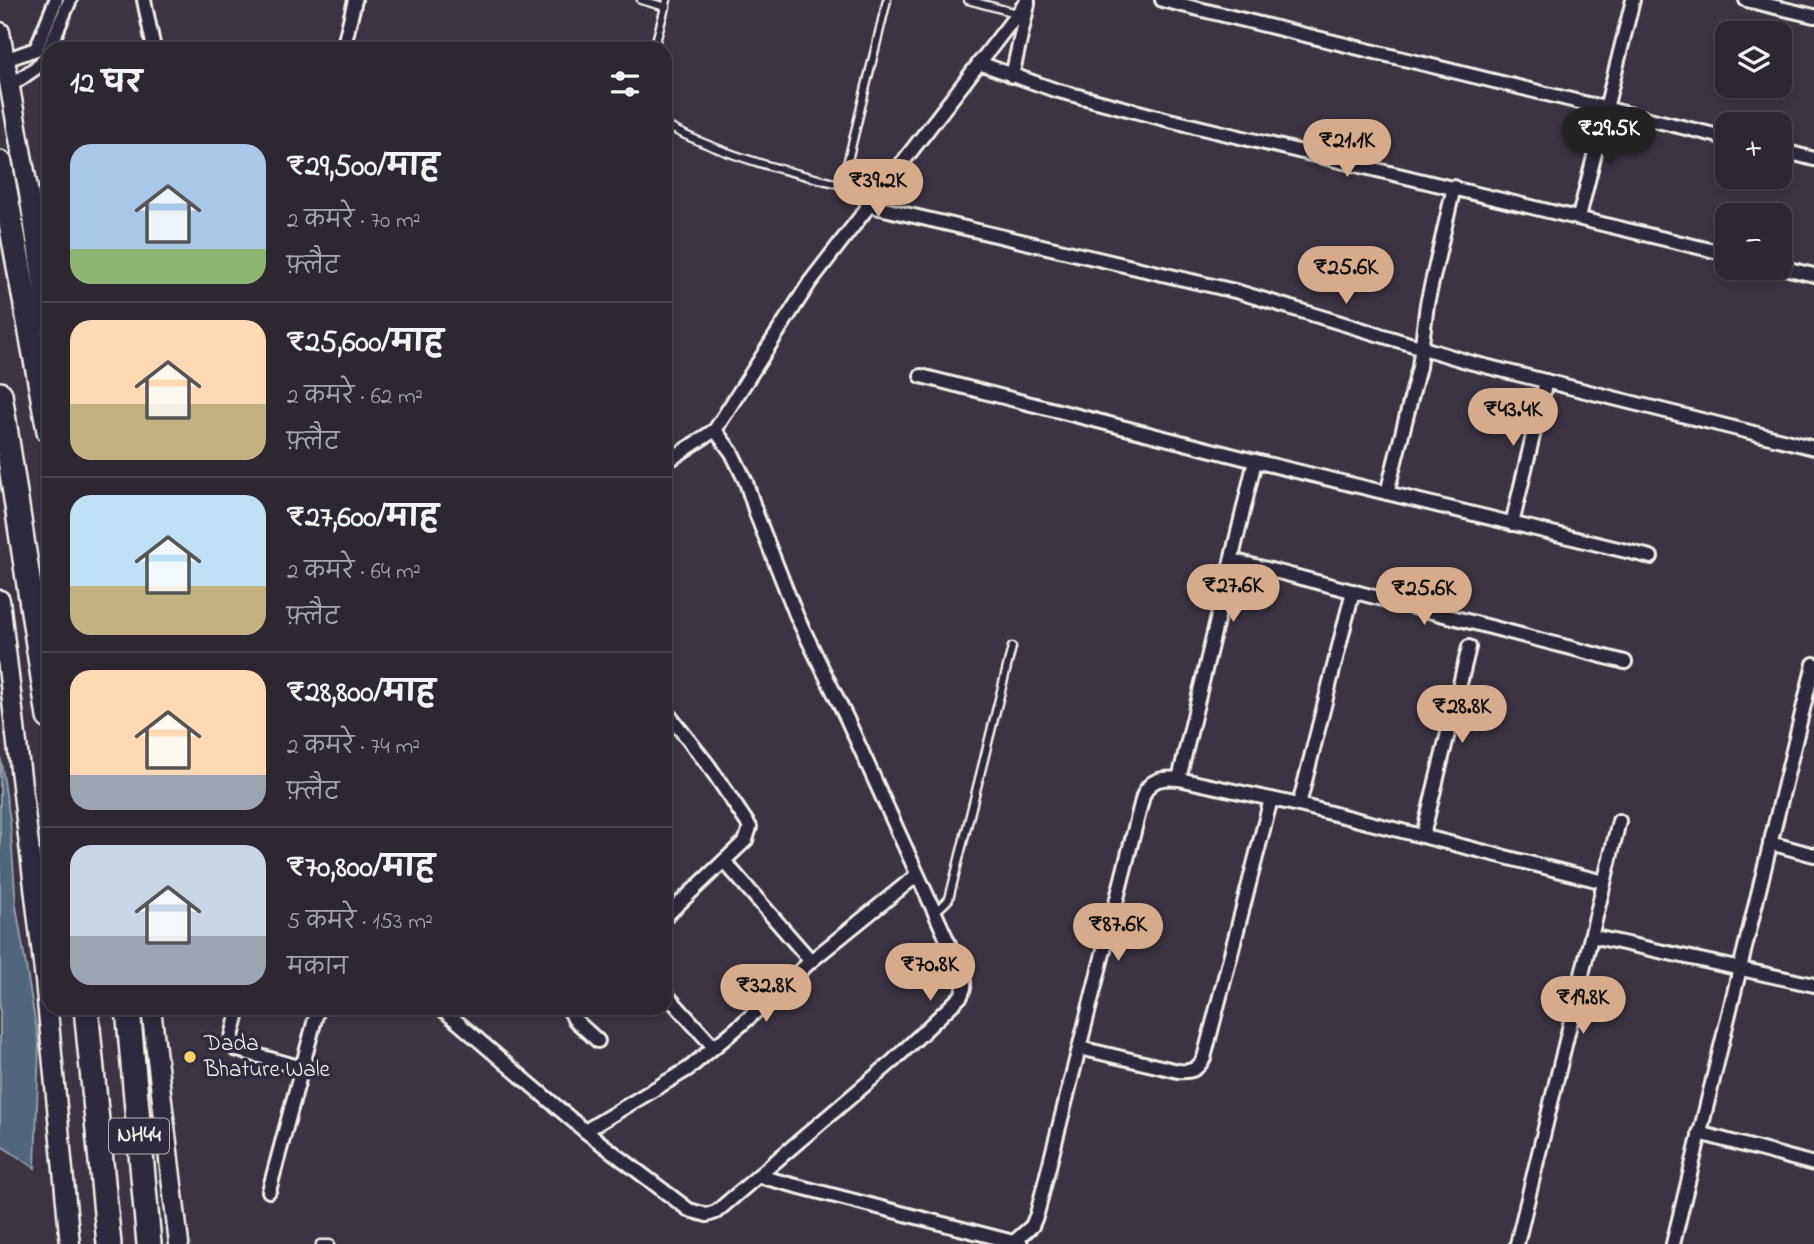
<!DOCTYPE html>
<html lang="hi">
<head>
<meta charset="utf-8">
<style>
  :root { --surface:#2d2732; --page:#352f3a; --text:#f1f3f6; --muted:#a7a5ac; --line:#48444d; --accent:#d6ab8b }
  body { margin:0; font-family:"Indie Flower","Playpen Sans Deva",sans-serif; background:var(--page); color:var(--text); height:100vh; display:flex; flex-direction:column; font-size:26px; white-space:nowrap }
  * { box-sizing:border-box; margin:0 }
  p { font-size:23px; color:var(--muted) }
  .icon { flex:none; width:38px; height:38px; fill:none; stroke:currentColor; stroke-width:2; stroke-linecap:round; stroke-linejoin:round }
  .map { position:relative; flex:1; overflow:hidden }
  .side { position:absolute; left:42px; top:42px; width:630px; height:973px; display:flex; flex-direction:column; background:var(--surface); border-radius:21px; box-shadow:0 4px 10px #0003,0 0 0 2px var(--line) }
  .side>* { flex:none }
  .fabs { position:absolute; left:1715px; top:21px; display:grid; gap:14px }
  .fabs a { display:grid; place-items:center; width:77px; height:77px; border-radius:14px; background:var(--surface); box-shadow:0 4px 10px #0003,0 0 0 2px var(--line); font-size:35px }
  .price { position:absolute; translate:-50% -60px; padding:0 16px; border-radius:24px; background:var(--accent); color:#111; font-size:23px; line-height:46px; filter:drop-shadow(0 2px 4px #0008) }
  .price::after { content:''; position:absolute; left:50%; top:42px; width:21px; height:16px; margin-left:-10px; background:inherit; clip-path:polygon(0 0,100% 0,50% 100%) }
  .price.selected { background:#222; color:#fff }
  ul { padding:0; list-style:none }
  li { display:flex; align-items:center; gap:21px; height:175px; padding:0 28px }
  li+li { border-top:2px solid var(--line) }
  li span { display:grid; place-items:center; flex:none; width:196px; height:140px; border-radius:21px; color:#555 }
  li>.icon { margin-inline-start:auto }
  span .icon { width:84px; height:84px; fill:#fffc; stroke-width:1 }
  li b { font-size:30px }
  h2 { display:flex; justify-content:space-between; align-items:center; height:84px; padding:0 28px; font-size:30px }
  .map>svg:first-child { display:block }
  .water { fill:#51667d; stroke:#929ea8; stroke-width:2 }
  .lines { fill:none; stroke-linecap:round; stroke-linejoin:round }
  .lane-casing { stroke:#f4f1e8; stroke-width:11 }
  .street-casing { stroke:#f4f1e8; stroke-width:18 }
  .secondary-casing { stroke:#f4f1e8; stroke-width:23 }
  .highway-casing { stroke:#f4f1e8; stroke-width:28 }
  .lane { stroke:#2f2a3d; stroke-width:6 }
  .street { stroke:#2f2a3d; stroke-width:12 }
  .secondary { stroke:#2f2a3d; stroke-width:18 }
  .highway { stroke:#2f2a3d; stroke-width:23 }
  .poi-dot { fill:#ffd166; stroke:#2f2a3d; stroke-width:2.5 }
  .labels { text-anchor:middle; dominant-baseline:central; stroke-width:7; stroke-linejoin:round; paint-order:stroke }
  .shield { fill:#2f2a3d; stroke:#b9b5b5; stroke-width:2 }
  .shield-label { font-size:21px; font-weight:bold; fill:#f4f1e8 }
  .poi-label { font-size:23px; fill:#f4f1e8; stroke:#2f2a3d; text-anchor:start }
</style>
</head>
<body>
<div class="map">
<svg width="1814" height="1244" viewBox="0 0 1814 1244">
  <rect width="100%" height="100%" fill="#3c3443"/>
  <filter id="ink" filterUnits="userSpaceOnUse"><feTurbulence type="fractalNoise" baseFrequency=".0143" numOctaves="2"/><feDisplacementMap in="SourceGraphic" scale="14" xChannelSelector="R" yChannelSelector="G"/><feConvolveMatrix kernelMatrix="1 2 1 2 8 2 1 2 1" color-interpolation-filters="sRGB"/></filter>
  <g filter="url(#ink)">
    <polygon class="water" points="0,755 10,820 16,906 39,1044 35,1168 0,1145"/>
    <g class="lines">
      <defs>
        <g id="lane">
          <polyline points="641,0 666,7"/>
          <polyline points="968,0 1016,13"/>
          <polyline points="654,49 667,0"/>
          <path d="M665,125C731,160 805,176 877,193"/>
          <polyline points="842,185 887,0"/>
          <polyline points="932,908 941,907 949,899 1012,647"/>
          <polyline points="320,1244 330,1244"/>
        </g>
        <g id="street">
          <polyline points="144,0 154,49"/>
          <polyline points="1162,0 1727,138"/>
          <polyline points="1746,0 1814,16"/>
          <polyline points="49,49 70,0"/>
          <polyline points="343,49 355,0"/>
          <polyline points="5,60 36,49 56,0"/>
          <polyline points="979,63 1055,90 1169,120 1727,254"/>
          <polyline points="1012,76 1028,4"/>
          <polyline points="10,86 40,65 49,50"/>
          <polyline points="1780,150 1814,159"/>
          <polyline points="867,205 1239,292 1469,362 1814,448"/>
          <polyline points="1579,217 1633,0"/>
          <polyline points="1780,267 1814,275"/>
          <polyline points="921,376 1255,461 1651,557"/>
          <polyline points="665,463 715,430 810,282 1028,0"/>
          <polyline points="1387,493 1419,367 1427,304 1454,187"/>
          <polyline points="1512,524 1546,381"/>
          <polyline points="1232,560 1625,662"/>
          <polyline points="1353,591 1299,805 1604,882"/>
          <polyline points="665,710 709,766 750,827 746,840 665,917"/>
          <polyline points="1179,779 1255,461"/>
          <polyline points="1423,835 1469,647"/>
          <polyline points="1770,843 1814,855"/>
          <polyline points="724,861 811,961"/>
          <polyline points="1591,936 1814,985"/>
          <polyline points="665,993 714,1047"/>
          <polyline points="239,1008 231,1041 231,1046 235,1049 302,1068"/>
          <polyline points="441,1008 585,1131 689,1210 707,1215 716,1212 893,1061 961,996 964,988 964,977 847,719 797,617 757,516 746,482 732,453 715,430"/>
          <polyline points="569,1008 574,1019 598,1041"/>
          <path d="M1080,1048L1178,1071C1192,1072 1197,1070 1204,1058L1271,799"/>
          <polyline points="585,1131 688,1069 742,1024 811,961 917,875"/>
          <polyline points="1699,1133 1814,1164"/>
          <polyline points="758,1176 1021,1244"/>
          <polyline points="269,1191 318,1008"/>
          <path d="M1014,1242L1032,1226L1037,1214L1143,796C1150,779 1162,777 1179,779L1299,805"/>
          <polyline points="1517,1244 1619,821"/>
          <polyline points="1673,1244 1814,664"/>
        </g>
        <g id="secondary">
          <polyline points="0,32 29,194 49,324"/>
          <polyline points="0,600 45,980 70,1244"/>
          <polyline points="151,1008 179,1244"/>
        </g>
        <g id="highway">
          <polyline points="0,163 49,431"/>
          <polyline points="0,394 49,717"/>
          <polyline points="86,1008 109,1244"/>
          <polyline points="128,1008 149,1244"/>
        </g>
      </defs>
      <use href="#lane" class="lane-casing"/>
      <use href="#street" class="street-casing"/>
      <use href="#secondary" class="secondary-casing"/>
      <use href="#highway" class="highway-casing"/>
      <use href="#lane" class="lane"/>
      <use href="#street" class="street"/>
      <use href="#secondary" class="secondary"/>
      <use href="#highway" class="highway"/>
    </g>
  </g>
  <circle class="poi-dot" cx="190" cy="1057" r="7"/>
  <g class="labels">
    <rect class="shield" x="109" y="1118.5" width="60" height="35" rx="5"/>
    <g class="shield-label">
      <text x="139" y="1136">NH44</text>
    </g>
    <g class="poi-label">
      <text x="204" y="1044">Dada<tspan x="204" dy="26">Bhature Wale</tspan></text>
    </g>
  </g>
</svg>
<div class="fabs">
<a><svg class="icon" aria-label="layers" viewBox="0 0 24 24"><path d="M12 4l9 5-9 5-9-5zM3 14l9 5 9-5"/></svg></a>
<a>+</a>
<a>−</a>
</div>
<b class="price selected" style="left:1609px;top:167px">₹29.5K</b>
<b class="price" style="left:1347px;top:179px">₹21.1K</b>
<b class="price" style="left:878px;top:219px">₹39.2K</b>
<b class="price" style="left:1346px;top:306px">₹25.6K</b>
<b class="price" style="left:1513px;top:448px">₹43.4K</b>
<b class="price" style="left:1233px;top:624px">₹27.6K</b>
<b class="price" style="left:1424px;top:627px">₹25.6K</b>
<b class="price" style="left:1462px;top:745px">₹28.8K</b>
<b class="price" style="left:1118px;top:963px">₹87.6K</b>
<b class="price" style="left:930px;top:1003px">₹70.8K</b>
<b class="price" style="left:766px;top:1024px">₹32.8K</b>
<b class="price" style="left:1583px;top:1036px">₹19.8K</b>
<section class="side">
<h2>12 घर<svg class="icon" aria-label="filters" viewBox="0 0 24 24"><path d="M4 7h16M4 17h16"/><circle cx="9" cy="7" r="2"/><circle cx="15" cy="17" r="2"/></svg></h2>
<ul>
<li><span style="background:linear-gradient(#a9c7e8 75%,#8fb573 0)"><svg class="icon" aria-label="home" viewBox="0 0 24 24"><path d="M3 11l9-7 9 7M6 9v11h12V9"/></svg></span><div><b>₹29,500/माह</b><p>2 कमरे · 70 m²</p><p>फ़्लैट</p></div></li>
<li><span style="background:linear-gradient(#ffd9b3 60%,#c2b280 0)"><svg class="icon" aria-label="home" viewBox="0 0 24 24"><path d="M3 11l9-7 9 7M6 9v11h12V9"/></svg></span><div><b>₹25,600/माह</b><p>2 कमरे · 62 m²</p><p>फ़्लैट</p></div></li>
<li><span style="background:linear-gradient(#bfe0f5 65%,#c2b280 0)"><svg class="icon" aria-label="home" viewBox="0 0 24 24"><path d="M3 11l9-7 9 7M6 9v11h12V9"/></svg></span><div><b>₹27,600/माह</b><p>2 कमरे · 64 m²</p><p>फ़्लैट</p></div></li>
<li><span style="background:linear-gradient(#ffd9b3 75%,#9aa5b1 0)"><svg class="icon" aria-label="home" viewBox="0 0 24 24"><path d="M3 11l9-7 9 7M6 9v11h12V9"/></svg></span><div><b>₹28,800/माह</b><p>2 कमरे · 74 m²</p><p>फ़्लैट</p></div></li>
<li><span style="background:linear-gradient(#c9d6e8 65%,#9aa5b1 0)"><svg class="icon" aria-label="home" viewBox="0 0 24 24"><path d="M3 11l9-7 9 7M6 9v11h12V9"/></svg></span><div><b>₹70,800/माह</b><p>5 कमरे · 153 m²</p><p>मकान</p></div></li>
</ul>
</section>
</div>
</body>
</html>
